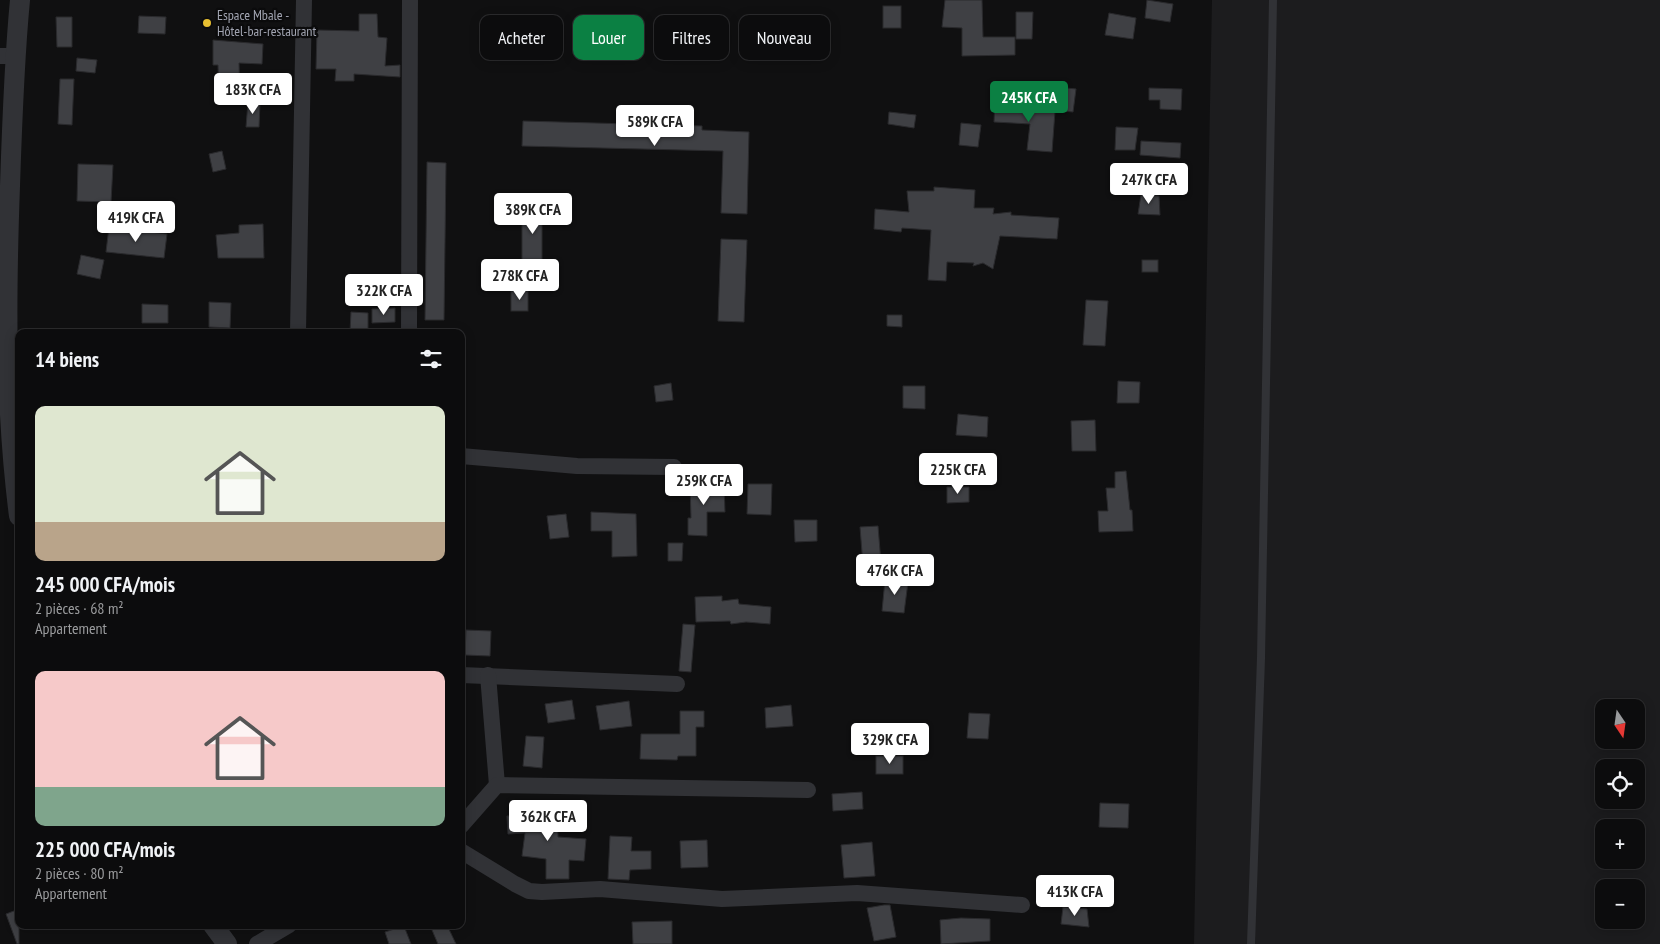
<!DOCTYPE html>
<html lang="fr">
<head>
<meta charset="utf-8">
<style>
  :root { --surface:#0c0c0d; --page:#1a1a1b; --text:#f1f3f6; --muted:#9a9b9d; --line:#2c2c2e; --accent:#0b8043 }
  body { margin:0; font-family:"PT Sans Narrow",sans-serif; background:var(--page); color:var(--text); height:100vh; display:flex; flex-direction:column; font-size:19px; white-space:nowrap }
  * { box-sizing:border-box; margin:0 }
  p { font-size:16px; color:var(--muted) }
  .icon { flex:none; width:28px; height:28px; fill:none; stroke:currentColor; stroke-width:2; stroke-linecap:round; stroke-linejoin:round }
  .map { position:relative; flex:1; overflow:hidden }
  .details { position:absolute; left:15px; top:329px; width:450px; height:600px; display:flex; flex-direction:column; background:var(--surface); border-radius:10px; box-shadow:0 2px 12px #0003,0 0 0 1px var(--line) }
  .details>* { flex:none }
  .hud { position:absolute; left:480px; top:15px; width:475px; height:45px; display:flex; gap:10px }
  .needle { width:32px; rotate:167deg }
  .buttons { position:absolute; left:1595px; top:699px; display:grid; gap:10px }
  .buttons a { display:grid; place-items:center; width:50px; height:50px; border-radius:10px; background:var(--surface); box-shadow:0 2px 12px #0003,0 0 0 1px var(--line); font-size:25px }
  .price { position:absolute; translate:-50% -42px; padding:0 11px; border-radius:5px; background:#fff; color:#222; font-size:16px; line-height:32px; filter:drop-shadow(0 1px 2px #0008) }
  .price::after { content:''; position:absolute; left:50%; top:30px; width:15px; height:11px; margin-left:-8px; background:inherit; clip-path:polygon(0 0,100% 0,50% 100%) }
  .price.active { background:var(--accent); color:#fff }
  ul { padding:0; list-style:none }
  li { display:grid; align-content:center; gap:10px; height:265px; padding:0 20px }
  li span { display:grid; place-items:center; height:155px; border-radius:10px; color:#555 }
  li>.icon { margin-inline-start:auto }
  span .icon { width:90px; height:90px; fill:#fffc; stroke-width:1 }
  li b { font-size:21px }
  h2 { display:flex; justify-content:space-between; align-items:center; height:60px; padding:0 20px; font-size:21px }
  .tag { padding:0 18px; border-radius:10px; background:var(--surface); box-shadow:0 2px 12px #0003,0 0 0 1px var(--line); font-size:18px; line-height:45px }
  .tag.active { background:var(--accent); color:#fff }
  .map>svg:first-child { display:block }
  .built { fill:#1c1c1e; fill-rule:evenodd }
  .building { fill:#3f4044; stroke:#2a2a2d }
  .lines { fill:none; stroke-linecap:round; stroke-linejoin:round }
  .service { stroke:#313236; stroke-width:8 }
  .minor { stroke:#313236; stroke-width:16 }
  .tertiary { stroke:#313236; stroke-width:20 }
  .poi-dot { fill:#e8bf31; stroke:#0b0b0c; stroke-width:2 }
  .labels { text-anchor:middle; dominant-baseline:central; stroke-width:4.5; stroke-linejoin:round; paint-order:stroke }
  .poi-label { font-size:14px; fill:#a2a5b2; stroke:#0b0b0c; text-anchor:start }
</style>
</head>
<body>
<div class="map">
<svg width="1660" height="944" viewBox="0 0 1660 944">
  <rect width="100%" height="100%" fill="#101011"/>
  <path class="built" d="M1212,0H1660V944H1194ZM1604,708H1636V740H1604ZM1604,768H1636V800H1604ZM1604,828H1636V860H1604ZM1604,888H1636V920H1604Z"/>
  <g class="building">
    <polygon points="945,0 982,0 983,37 1015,37 1015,55 962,56 962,28 942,27"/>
    <polygon points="1147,0 1173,4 1170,22 1145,18"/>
    <rect x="883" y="6" width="18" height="22"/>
    <polygon points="1016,12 1033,12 1032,39 1016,39"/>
    <polygon points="1109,13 1136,18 1133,39 1105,35"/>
    <polygon points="359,14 377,14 378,37 387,38 385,66 400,65 400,77 354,74 354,81 335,81 336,69 316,69 317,30 359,31"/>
    <polygon points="139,16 166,17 165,34 138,33"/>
    <polygon points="56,17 72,17 72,47 57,47"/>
    <polygon points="213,40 263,44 262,64 239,63 240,104 219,104 218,65 213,65"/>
    <polygon points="77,58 97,60 95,73 76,71"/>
    <polygon points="60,79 74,79 72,125 58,124"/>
    <polygon points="1057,87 1076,89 1073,112 1054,110"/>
    <polygon points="1149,88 1182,89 1181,110 1160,109 1160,100 1149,100"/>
    <polygon points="995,100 1017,101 1016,106 1055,111 1052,152 1027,150 1030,124 994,122"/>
    <polygon points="248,102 260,103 259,127 246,127"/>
    <polygon points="889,112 916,115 914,128 888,124"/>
    <polygon points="523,121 702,126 702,130 749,132 747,214 721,213 723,151 522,146"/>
    <polygon points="961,123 981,125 978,147 959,145"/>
    <polygon points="1116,127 1138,128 1135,150 1115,150"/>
    <polygon points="1141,141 1181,143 1180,158 1140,155"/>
    <polygon points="222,151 226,169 213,172 209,154"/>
    <polygon points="427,162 446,163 444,320 425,320"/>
    <polygon points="78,164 113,165 111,202 77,201"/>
    <polygon points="934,187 975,190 974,208 994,208 993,214 1011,212 1011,215 1059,218 1057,239 1000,236 993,269 983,263 973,266 974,263 947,262 946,281 928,280 931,230 902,228 901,232 874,229 875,209 909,212 907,191 934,191"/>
    <polygon points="1141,195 1159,196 1160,215 1138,214"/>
    <polygon points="526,203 542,203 542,265 522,265 522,222 526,222"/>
    <polygon points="263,224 264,258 218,258 216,235 239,233 239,225"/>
    <polygon points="109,227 167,234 164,258 106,252"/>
    <polygon points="721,239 747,240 744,322 718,321"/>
    <polygon points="81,255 104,260 100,279 77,274"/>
    <rect x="1142" y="260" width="16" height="12"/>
    <rect x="511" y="291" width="17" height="20"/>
    <polygon points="1086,300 1108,301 1105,346 1083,345"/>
    <polygon points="209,302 231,303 230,328 209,327"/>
    <polygon points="142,304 168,305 168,323 142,323"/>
    <polygon points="395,308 395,322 372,323 372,309"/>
    <polygon points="351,312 368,313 368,332 350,332"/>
    <polygon points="887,315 902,315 902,327 887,326"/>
    <polygon points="1118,381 1140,382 1139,403 1117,403"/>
    <polygon points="671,383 673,400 656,402 654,386"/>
    <polygon points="903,386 925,386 925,409 903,408"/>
    <polygon points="958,414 988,417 987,437 956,435"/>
    <polygon points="1095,420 1096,451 1072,451 1071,421"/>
    <polygon points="1126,471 1130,510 1132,510 1133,531 1099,532 1098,511 1108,511 1106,488 1115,488 1115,472"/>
    <polygon points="690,484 724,484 725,512 707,512 707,536 688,535 688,518 691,518"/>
    <polygon points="748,484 772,484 771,515 747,514"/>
    <polygon points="947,487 969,487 969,502 947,503"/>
    <polygon points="591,512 636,514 637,556 612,557 612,531 591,531"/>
    <polygon points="566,514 569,537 550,539 547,516"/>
    <polygon points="794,520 817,520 817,541 795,542"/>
    <polygon points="878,526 881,563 863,565 860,527"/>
    <polygon points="668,543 683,543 682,561 668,561"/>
    <polygon points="885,580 908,582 904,613 882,611"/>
    <polygon points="722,596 722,601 738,599 739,604 771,607 770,624 746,622 731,624 730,621 696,622 695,597"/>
    <polygon points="683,624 695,625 691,672 679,671"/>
    <polygon points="466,630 491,631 490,656 465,655"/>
    <polygon points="572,700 575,719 548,723 545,704"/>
    <polygon points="629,701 632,726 600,730 596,706"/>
    <polygon points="791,705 793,726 766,728 765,708"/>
    <polygon points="680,711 704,711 704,727 696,727 696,756 678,756 677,760 640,759 641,734 680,734"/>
    <polygon points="969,713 990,714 988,739 967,738"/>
    <polygon points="526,736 544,737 542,768 523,766"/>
    <rect x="876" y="756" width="27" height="18"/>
    <polygon points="862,792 863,809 833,811 832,794"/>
    <polygon points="557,802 558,837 586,839 584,861 569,860 569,879 546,879 546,859 522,856 525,833 508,834 507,816 546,814 546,803"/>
    <polygon points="1100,803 1129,804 1128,828 1099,827"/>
    <polygon points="610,836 632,837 631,851 651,851 651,869 630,870 629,880 608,879"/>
    <polygon points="707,840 708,867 681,868 680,841"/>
    <polygon points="872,842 875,876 844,878 841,845"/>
    <polygon points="884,905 890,905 896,937 874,941 867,908"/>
    <polygon points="1063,907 1087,909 1089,927 1061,924"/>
    <polygon points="19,909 19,944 17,944 6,914"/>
    <polygon points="961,918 990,919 990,941 941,944 940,920"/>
    <polygon points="672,921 672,944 633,944 632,922"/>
    <polygon points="444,925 447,925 456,944 438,944 432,930"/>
    <polygon points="404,926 411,944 389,944 385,932"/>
  </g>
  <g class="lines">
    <polyline class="service" points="1251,944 1261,658 1273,0"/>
    <g class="minor">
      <polyline points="0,56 14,56"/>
      <polyline points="298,332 304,0"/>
      <polyline points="409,332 410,0"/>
      <polyline points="461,456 577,466 674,467"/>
      <polyline points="461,675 677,684"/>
      <polyline points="488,675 497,785"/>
      <polyline points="461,826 497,785 808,790"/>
      <polyline points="461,851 515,884 529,891 542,892 600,889 722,899 857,893 1022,905"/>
      <polyline points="257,944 289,925"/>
    </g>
    <g class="tertiary">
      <path d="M19,516C5,407 6,296 10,186C12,124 14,62 20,0"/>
      <polyline points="213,925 227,944"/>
    </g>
  </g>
  <circle class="poi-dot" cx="207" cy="23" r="5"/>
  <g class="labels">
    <g class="poi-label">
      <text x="217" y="15">Espace Mbale -<tspan x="217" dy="16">Hôtel-bar-restaurant</tspan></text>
    </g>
  </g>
</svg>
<div class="buttons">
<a><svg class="needle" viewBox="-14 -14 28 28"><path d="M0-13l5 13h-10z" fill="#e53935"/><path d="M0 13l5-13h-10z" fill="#9a9b9d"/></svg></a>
<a><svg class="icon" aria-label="locate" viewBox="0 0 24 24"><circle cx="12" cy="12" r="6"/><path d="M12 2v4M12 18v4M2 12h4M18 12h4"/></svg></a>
<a>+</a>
<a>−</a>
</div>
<b class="price" style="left:253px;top:115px">183K CFA</b>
<b class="price active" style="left:1029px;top:123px">245K CFA</b>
<b class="price" style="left:655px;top:147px">589K CFA</b>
<b class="price" style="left:1149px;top:205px">247K CFA</b>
<b class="price" style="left:533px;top:235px">389K CFA</b>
<b class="price" style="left:136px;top:243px">419K CFA</b>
<b class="price" style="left:520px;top:301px">278K CFA</b>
<b class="price" style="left:384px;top:316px">322K CFA</b>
<b class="price" style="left:958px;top:495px">225K CFA</b>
<b class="price" style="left:704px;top:506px">259K CFA</b>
<b class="price" style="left:895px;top:596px">476K CFA</b>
<b class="price" style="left:890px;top:765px">329K CFA</b>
<b class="price" style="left:548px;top:842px">362K CFA</b>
<b class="price" style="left:1075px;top:917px">413K CFA</b>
<div class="hud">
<a class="tag">Acheter</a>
<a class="tag active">Louer</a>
<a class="tag">Filtres</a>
<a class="tag">Nouveau</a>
</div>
<section class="details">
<h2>14 biens<svg class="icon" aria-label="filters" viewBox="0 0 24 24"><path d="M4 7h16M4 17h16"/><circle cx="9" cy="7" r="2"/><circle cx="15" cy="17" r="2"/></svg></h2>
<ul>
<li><span style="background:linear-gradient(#dfe7d0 75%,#b9a48a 0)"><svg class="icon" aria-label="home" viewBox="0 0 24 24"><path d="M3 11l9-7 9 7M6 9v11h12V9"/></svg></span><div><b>245 000 CFA/mois</b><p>2 pièces · 68 m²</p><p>Appartement</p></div></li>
<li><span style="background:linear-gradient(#f6c9c9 75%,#7fa58c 0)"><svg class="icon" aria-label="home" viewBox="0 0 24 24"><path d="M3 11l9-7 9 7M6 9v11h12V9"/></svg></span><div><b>225 000 CFA/mois</b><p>2 pièces · 80 m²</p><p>Appartement</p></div></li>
</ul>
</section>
</div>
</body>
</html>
